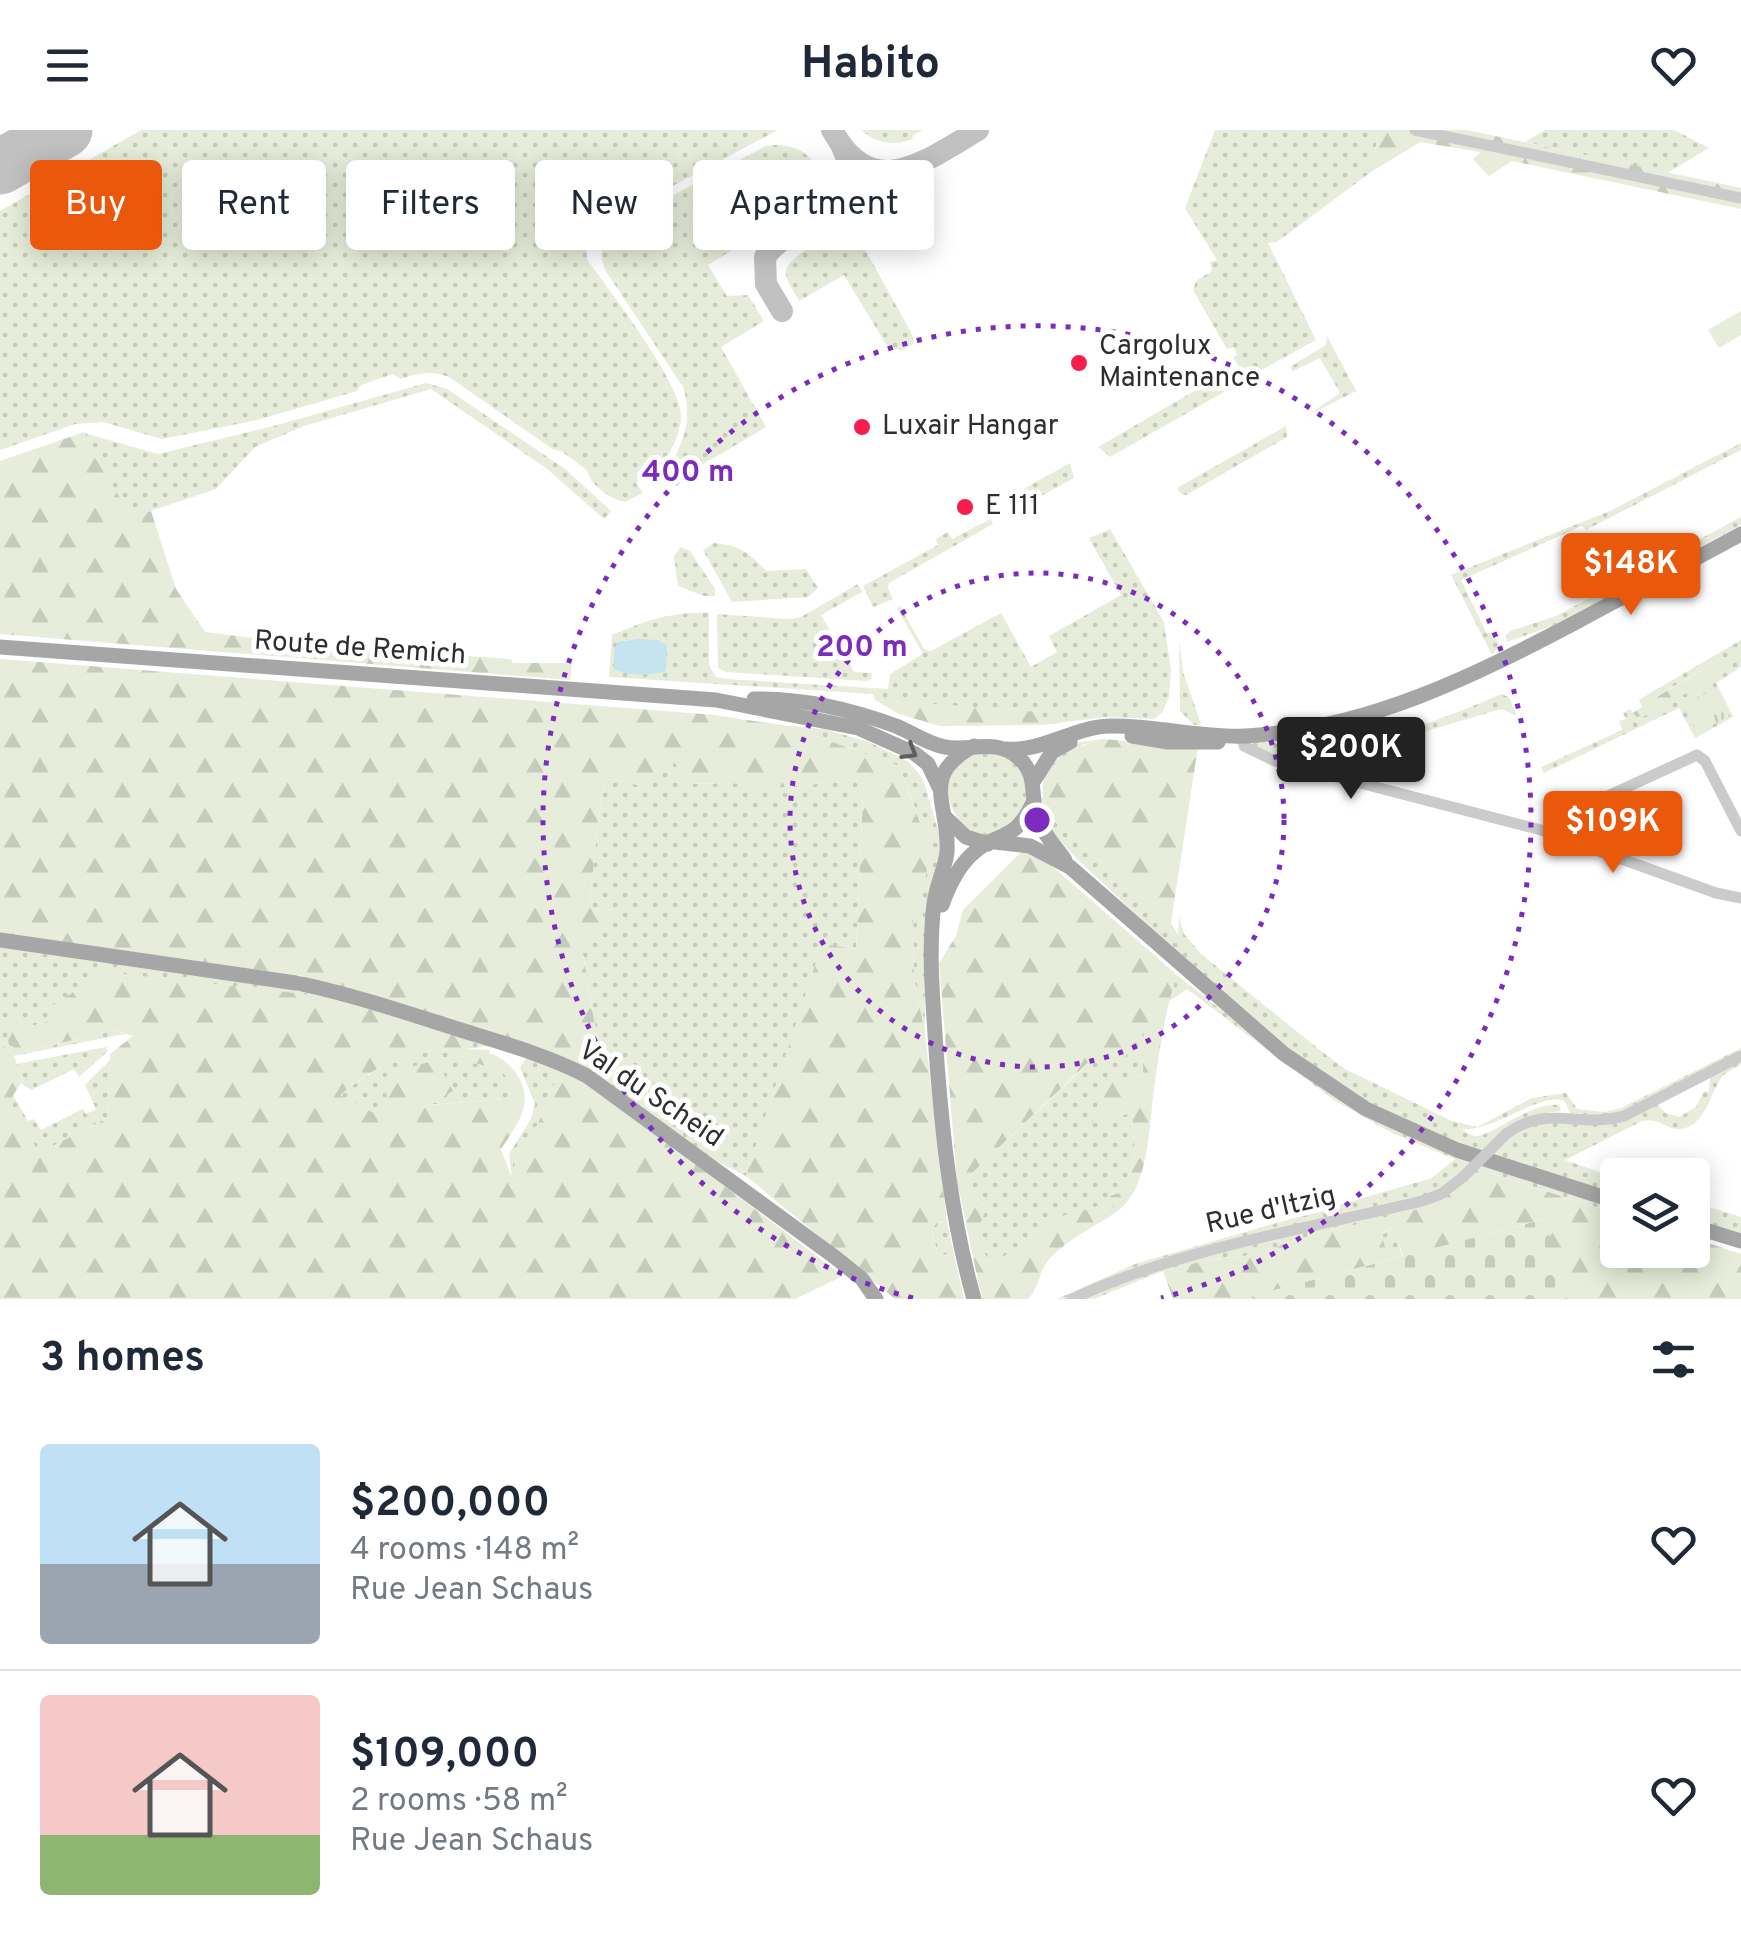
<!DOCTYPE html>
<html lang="en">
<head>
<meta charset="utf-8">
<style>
  :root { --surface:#fff; --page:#f6f6f7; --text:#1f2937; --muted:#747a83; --line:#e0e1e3; --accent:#ea580c }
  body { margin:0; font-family:Overpass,sans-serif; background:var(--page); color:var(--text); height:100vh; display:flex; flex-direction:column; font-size:38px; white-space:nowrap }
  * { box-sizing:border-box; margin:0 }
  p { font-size:32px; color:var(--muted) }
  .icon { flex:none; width:55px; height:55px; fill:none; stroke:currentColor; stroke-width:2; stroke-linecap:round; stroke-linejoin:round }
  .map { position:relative; height:1169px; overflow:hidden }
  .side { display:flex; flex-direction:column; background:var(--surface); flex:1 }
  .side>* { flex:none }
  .hud { position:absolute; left:30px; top:30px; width:1000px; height:90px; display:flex; gap:20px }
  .controls { position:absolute; left:1600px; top:1028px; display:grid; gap:20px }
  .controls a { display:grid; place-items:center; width:110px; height:110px; border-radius:10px; background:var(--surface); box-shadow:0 5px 25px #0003; font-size:50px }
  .price { position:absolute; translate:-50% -85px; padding:0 22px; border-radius:10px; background:var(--accent); color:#fff; font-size:32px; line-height:65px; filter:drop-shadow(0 2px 5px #0008) }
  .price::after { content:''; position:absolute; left:50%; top:60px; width:30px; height:22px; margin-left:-15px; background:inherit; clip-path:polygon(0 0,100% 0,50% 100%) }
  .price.active { background:#222; color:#fff }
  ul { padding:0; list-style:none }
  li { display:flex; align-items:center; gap:30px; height:250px; padding:0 40px }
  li+li { border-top:2px solid var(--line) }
  li span { display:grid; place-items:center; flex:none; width:280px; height:200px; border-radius:10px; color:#555 }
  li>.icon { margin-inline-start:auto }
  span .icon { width:120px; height:120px; fill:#fffc; stroke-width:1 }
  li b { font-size:42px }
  h2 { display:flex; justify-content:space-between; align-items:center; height:120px; padding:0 40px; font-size:42px }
  .chip { padding:0 35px; border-radius:10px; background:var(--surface); box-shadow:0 5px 25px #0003; font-size:35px; line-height:90px }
  .chip.active { background:var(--accent); color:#fff }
  header { display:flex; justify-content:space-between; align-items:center; height:130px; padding:0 40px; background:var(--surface); font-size:45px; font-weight:700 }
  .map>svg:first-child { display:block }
  .grass { fill:url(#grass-dots) }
  .forest { fill:url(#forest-firs); fill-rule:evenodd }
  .cemetery { fill:url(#cemetery-stones) }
  .park { fill:url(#park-tufts) }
  .garden { fill:#e7edda }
  .water { fill:#c4e5ef }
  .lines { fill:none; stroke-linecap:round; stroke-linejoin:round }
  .taxiway { stroke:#c1c1c1; stroke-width:22 }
  .runway { stroke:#c1c1c1; stroke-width:55 }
  .minor { stroke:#cbcbcb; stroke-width:11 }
  .major { stroke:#a6a6a6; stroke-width:15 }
  .minor-bridge { stroke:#cbcbcb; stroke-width:11 }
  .oneway { stroke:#5e5e5e }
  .ring { fill:none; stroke:#7b2cbf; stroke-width:5; stroke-dasharray:5 10 }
  .poi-dot { fill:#f71e4e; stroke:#fff; stroke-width:4 }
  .labels { text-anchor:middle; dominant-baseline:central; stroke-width:10; stroke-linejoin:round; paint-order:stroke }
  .poi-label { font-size:28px; fill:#2e2e2e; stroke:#fff; text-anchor:start }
  .street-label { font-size:28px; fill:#2e2e2e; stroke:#fff }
  .centre { fill:#7b2cbf; stroke:#fff; stroke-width:5 }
  .ring-label { font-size:30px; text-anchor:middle; font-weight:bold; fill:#7b2cbf; stroke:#fff; stroke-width:10; stroke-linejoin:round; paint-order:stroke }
</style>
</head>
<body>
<header><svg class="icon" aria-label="menu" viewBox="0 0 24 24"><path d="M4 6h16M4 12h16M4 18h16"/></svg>Habito<svg class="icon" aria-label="heart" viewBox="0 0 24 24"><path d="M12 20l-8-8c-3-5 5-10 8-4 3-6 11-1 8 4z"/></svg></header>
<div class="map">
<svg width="1741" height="1169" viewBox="0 0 1741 1169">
  <defs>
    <pattern id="grass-dots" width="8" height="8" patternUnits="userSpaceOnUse" patternTransform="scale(2.5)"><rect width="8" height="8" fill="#e7edda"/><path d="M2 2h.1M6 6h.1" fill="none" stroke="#c6ccbb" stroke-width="1.8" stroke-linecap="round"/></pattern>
    <pattern id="forest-firs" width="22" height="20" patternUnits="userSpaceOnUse" patternTransform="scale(2.5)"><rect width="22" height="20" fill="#e7edda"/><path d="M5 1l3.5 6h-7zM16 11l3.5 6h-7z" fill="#c6ccbb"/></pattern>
    <pattern id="cemetery-stones" width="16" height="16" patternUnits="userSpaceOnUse" patternTransform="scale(2.5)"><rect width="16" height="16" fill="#e7edda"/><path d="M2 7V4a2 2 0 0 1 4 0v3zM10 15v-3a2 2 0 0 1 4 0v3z" fill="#c6ccbb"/></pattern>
    <pattern id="park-tufts" width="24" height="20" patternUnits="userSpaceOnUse" patternTransform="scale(2.5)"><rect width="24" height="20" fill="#e7edda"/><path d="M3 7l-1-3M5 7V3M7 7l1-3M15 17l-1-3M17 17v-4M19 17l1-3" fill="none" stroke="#c6ccbb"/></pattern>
  </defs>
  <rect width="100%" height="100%" fill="#fff"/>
  <g class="grass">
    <path d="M141,0H778L595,97L586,111L587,129C609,161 682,253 681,287C680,310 664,331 654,351L638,350L636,353L643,363L625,372C610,369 590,355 587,340L561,321L554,320L449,247C431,240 419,243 401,249L393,244L361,255L357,261L257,290L162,309L103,292L75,294L0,320V81Z"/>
    <path d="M861,0H923L912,6L913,9C894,16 877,14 861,0Z"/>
    <polygon points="1215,0 1379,0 1371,42 1277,112 1268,113 1316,210 1247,248 1233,228 1237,225 1234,217 1227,219 1193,160 1196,151 1212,141 1210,132 1217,130 1185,78"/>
    <polygon points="1545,0 1674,0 1709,18 1667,43 1525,12"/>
    <path d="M774,15C788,15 801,18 811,29C839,60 731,120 708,135L727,166L748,165L764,191L721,217L766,297L665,357C673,318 697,303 683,257L605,140C597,117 603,106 621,93L766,16Z"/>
    <path d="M851,94L913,206V214L901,221L887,216L844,145L799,171C795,163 785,150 786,141C788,125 836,103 851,94Z"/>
    <polygon points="1327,206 1356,261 1305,287 1340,263 1320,228 1293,241 1290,237 1326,215"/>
    <polygon points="1220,246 1224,262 1110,327 1098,317"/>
    <polygon points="426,253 447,259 565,339 611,381 604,389 546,338 431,259 304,296 255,317 216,359 130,388 84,303 158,324 274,296"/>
    <polygon points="1286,296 1287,307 1186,365 1180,363 1177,358"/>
    <polygon points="1741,313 1741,320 1586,400 1582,396 1461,450 1487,504 1492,502 1500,516 1492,525 1451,445 1612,380"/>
    <polygon points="1070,333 1074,348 1030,372 1020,361"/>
    <polygon points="1741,387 1741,395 1552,496 1507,512 1506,506 1510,501 1556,486"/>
    <polygon points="991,389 993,394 889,453 888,458 893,469 873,477 863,456 938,415 936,409 948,402 952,409"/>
    <path d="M1110,399L1164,492L1171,540L1169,567L1162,583L1154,589L1105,587L1043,595L1040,582L875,570L873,564L609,547L612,505C644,491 673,481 709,483V535L716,547L726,549L888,559L890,544L923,524L897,478L900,476L924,519L931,521L1001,483L1031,537L1057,522L1049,506L1121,465L1089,408Z"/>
    <path d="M714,413C739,415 750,423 766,441L806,439L818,458L808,467L732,472L703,420Z"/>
    <polygon points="681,417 690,421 715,459 715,466 704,466 678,456 674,426"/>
    <polygon points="858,454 862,462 821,485 854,542 872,543 871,549 866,551 726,542 718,538 717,484 788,489 801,487"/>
    <polygon points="1179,509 1183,542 1201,594 1194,595 1180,581"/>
    <polygon points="1741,510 1741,537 1716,553 1733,587 1695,608 1679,578 1544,643 1541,637 1622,600 1619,591 1626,589 1623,583 1630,579 1636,587 1721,528 1654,568 1647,565"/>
    <path d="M1501,564L1509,567L1517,586L1501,579L1379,615L1374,653L1296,634L1252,617L1254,609C1334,631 1428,596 1501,564Z"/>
    <polygon points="788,596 824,599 869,612 909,632 923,649 943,717 924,797 925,904 914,848 913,790 932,722 899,636"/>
    <path d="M1103,609L1082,615L1055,692L1171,793L1178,805L1179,787L1184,804L1201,824L1321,921L1345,939L1452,991L1477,997L1532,968L1566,963L1577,979L1605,982L1621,978L1741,918V922L1611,986L1570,983L1565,971C1539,961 1495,1003 1460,999C1465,1001 1469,1005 1474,1006C1489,1009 1529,972 1559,975L1561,981C1528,984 1503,994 1484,1020L1543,991L1611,994L1658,975L1665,983L1679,987L1696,977L1704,961L1709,962L1710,948L1741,931V934C1735,939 1725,942 1721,948C1710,964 1705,996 1681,999C1665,1000 1661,987 1642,991L1565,1030L1617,1048V1067L1434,1005L1361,969L1310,937L1178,824L1071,723L1051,700L1042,681L1044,639L1055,625L1080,612Z"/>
    <path d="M982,621C989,622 999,623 1006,626C1047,645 1023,701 982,706C953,694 949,674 945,646L957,630Z"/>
    <path d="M675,632L685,654L733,653L766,659L856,650L863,664L856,819L822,815L746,1046L716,1031L569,929L585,910L599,918L582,818L615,781L590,778C591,763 600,658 606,652C613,646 629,653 637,655Z"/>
    <polygon points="1617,670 1632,676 1617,716 1575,701 1577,695 1570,693 1568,699 1566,696 1567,689 1577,689"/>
    <polygon points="0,816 310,859 491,916 466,919 471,912 191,853 106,842 63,888 35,895 24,922 114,900 125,904 13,926 0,911"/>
    <path d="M1177,845L1311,951L1396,1000L1617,1078V1084L1478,1039C1433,1088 1372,1090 1310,1104L1309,1108L1283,1114L1264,1124L1213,1129L1163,1141L1094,1169H1057L1135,1134L1432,1048L1455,1029L1394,1004L1334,970L1187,859L1168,872Z"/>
    <polygon points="1145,888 1143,945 1134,949 1093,991 1132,983 1135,1027 1122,1063 1111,1066 1116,1082 1109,1087 1102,1075 1063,1086 990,1136 976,1104 969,1046 1095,927"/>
    <polygon points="106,917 108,921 79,947 74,939 31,960 21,953 16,934"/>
    <path d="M451,919L473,933L500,939L518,961L517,968L426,975L379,950L395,977L372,982L339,965C382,935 397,923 451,919Z"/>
    <polygon points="528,926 560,941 536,998 518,1022 512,1048 509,1024 531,989 535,974 520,937"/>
    <polygon points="110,930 107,988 39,1023 8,972 13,965 28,991 34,989 41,1000 83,979 86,984 96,979 85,955"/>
    <polygon points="1693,1072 1741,1087 1741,1107 1693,1091"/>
    <polygon points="947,1092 954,1124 938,1125 932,1101 936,1093"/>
    <polygon points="1395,1096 1402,1127 1396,1128 1394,1122 1386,1123 1382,1105"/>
  </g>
  <g class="forest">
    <polygon points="1379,0 1467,0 1741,58 1741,79 1512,31 1489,46 1473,29 1481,22 1420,12 1371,42"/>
    <polygon points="84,302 130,387 151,381 176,459 205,502 311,515 511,529 513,533 572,533 570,550 0,504 0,331"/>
    <polygon points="1721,528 1730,528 1728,540 1645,586 1636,587 1633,583 1642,577 1639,570 1647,565 1655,568"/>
    <path d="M0,529L715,585L788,596L899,636L920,692L930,698L932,722L913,790L914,848L925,904L947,1092L936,1093L932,1102L938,1125L954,1124L964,1169H895L746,1046L822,814L856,819L863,665L856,650L766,659L733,653L685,654L675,633L637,655C629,653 613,646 606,652C600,658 591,762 590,778L616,781L582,818L599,919L585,911L569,929L303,846L0,804Z"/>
    <polygon points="875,570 1041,582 1043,595 940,596 899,584"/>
    <path d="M1103,609L1198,617L1171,793L1055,692C1021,647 1063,620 1103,609Z"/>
    <path d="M1025,718L1036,722L1177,845C1165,880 1160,916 1155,952C1149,988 1151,1060 1116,1082L1110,1066L1122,1062L1135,1028L1132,983L1092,992L1106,949H1134L1143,945L1144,891L1122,933L1094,927L969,1046L974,1071L985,1082L976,1104L990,1136L1063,1086L1102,1075L1109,1087C1088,1100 1062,1113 1047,1132C1038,1145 1039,1158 1028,1169H982L957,1051L939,833L956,806L963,780Z"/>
    <path d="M106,842L331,867L471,911L467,919L490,920L489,923C501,927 508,933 516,943C536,972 518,993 501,1019L511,1046L518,1022L536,998L560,940L588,952L843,1146L795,1169H0V911L15,928L21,953L9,972L39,1023L107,988L110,924L133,906L114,900L24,922L9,915L5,892L35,895L61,888L49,884L48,878ZM451,919L473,933L500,939L517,961V968L430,975L453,961L436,930L393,942L378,951L394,977L372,982L340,965C377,935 403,923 451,919Z"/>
    <path d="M1478,1039L1617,1084L1618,1120H1692L1693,1108L1741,1124V1169H1567L1544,1089L1403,1127L1394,1096L1382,1105L1386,1122H1394L1396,1128L1253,1166V1169H1173L1163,1141L1213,1129L1263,1124L1283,1114L1309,1108V1104C1371,1090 1433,1088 1478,1039Z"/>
  </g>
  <polygon class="cemetery" points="1545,1089 1567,1169 1253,1169 1252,1166"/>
  <polygon class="park" points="1718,557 1732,585 1697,603 1684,574"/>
  <polygon class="garden" points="1741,181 1741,205 1719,218 1708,200"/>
  <path class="water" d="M639,509L658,510L667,515L666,541C652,546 627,546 614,539V520L618,512Z"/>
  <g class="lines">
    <g class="taxiway">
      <path d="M832,0C873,74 925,31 978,0"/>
      <path d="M782,181L766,154L765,127C794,84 878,95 842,17"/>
    </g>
    <polyline class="runway" points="0,37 65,0"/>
    <g class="minor">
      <polyline points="1415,0 1741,68"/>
      <polyline points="1243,606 1244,616 1275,631 1541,700 1716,763 1741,768"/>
      <polyline points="1561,706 1562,687 1697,625 1705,631 1741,701"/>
      <path d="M1506,1004C1550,973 1577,999 1624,986L1741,926"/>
      <path d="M1072,1169C1182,1118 1305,1099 1422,1071L1441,1064L1463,1047"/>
    </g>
    <g class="major">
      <polyline points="0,517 716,570 858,598 914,623 928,634 939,657"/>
      <path d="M754,569C803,568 850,579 896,596C913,603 928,614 945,617C972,622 995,607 1019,628C1037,644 1031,664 1036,685C1041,701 1055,716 1065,730"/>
      <polyline points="1132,606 1168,612 1218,612"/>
      <path d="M974,616C918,646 950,674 947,722C945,739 936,756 934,774C928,822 933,871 936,919C942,1004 951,1087 974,1169"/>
      <path d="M1007,619C1042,622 1074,597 1109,596C1155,595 1200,608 1246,606C1368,599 1474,546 1580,490C1634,461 1688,433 1741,404"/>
      <polyline points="1033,652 1052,622 1070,612"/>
      <polyline points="945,687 966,707 988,714"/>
      <polyline points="995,712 1030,716 1070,737 1284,924 1366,979 1457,1020 1618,1072"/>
      <path d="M942,775C948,758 957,739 970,726C998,698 1013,717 1034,670"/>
      <polyline points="0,810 296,853"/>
      <path d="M302,854C357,866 410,884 464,901C506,914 548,926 587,946L836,1128L862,1149L876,1169"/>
      <polyline points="1692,1096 1741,1111"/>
    </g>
    <polyline class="minor-bridge" points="1463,1047 1506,1004"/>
  </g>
  <defs><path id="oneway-chevron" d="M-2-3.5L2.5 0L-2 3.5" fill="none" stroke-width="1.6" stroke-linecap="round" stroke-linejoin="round" transform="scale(2.5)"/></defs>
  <use class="oneway" href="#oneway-chevron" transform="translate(910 622) rotate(31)"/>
  <g class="ring">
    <circle cx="1037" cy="690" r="247"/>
    <path d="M913 1168A494 494 0 1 1 1161 1168"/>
  </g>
  <g class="poi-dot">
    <circle cx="1079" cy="233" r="10"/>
    <circle cx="862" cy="297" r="10"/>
    <circle cx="965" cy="377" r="10"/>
  </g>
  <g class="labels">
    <g class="poi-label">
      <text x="1099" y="217">Cargolux<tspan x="1099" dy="32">Maintenance</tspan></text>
      <text x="882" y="297">Luxair Hangar</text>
      <text x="985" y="377">E 111</text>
    </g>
    <g class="street-label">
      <text transform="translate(360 519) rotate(4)">Route de Remich</text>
      <text transform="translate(650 965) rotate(34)">Val du Scheid</text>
      <text transform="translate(1271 1081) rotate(-13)">Rue d'Itzig</text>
    </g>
  </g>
  <circle cx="1037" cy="690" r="15" class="centre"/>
  <g class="ring-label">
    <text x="688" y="351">400 m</text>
    <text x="862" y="526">200 m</text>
  </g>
</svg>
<div class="controls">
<a><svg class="icon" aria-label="layers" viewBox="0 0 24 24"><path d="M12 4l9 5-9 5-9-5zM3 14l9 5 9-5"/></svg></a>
</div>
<b class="price" style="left:1631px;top:488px">$148K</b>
<b class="price active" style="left:1351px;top:672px">$200K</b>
<b class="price" style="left:1613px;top:746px">$109K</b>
<div class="hud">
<a class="chip active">Buy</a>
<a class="chip">Rent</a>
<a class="chip">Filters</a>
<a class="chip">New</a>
<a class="chip">Apartment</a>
</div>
</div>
<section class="side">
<h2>3 homes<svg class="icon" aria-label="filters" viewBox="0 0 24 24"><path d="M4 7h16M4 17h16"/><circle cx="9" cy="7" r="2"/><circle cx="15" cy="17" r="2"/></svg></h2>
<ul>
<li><span style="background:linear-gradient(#bfe0f5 60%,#9aa5b1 0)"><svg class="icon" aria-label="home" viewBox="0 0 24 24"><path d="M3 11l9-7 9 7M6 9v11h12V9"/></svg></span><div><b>$200,000</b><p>4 rooms · 148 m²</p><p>Rue Jean Schaus</p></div><svg class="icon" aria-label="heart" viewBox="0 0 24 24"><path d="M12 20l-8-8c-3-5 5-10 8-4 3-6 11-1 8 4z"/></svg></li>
<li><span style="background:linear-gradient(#f6c9c9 70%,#8fb573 0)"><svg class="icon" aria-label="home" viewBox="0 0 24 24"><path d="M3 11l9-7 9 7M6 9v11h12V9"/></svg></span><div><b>$109,000</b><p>2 rooms · 58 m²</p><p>Rue Jean Schaus</p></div><svg class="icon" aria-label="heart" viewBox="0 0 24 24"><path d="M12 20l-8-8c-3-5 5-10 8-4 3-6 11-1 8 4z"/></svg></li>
</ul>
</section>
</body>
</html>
